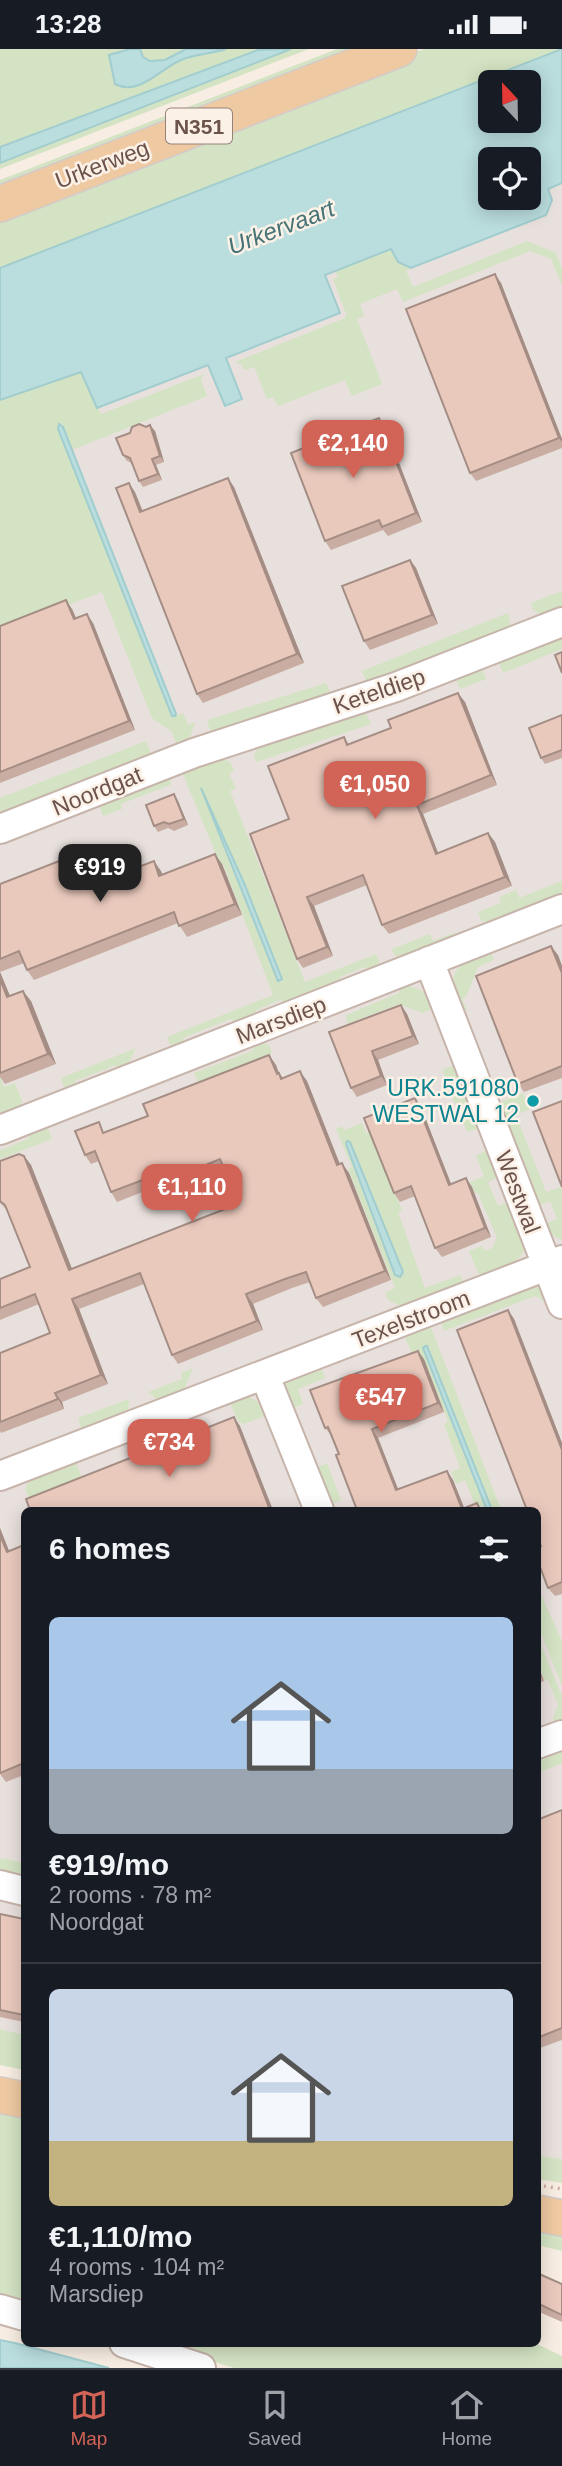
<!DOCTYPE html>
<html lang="en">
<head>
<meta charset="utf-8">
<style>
  :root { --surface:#171b24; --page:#242831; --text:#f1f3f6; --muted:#9ea1a6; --line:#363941; --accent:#d26357 }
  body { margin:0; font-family:Helvetica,sans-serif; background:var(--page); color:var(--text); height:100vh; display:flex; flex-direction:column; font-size:26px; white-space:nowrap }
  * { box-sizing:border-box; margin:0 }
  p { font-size:23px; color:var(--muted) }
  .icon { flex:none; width:38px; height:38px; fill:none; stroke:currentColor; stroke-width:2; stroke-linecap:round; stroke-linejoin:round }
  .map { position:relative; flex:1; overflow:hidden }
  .panel { position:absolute; left:21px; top:1458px; width:520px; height:840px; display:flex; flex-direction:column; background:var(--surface); border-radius:10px; box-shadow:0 4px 18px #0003 }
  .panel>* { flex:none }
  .needle { width:46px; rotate:338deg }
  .fabs { position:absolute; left:478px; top:21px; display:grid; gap:14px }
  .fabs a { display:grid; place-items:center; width:63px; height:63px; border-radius:10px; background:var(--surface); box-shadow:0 4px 18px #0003; font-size:35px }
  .price { position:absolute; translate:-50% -60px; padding:0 16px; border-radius:14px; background:var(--accent); color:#fff; font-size:23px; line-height:46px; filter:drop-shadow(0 2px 4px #0008) }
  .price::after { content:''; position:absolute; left:50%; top:42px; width:21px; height:16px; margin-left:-10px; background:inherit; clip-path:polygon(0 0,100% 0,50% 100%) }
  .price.active { background:#222; color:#fff }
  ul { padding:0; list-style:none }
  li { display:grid; align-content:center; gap:14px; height:371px; padding:0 28px }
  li+li { border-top:2px solid var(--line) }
  li span { display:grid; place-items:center; height:217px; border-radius:10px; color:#555 }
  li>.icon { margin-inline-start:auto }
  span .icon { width:126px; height:126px; fill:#fffc; stroke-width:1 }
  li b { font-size:30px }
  h2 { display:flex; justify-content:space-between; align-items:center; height:84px; padding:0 28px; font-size:30px }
  .status { display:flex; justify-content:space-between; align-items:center; height:49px; padding:0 35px; background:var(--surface); direction:ltr }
  .status svg { height:19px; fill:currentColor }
  .tab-bar { display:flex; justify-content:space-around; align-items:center; height:98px; border-top:2px solid var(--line); background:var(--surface); font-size:19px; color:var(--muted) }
  .tab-bar a { display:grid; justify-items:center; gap:4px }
  .tab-bar .active { color:var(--accent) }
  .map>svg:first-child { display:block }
  .industrial { fill:#e8e0dc }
  .green { fill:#d4e3c3; fill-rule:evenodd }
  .water { fill:#baddde; stroke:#a1cdcf; stroke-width:2; fill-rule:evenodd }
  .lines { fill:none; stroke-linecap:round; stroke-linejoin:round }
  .minor-casing { stroke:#c7b4ab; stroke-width:32 }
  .major-casing { stroke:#d3cbc9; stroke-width:38 }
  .path { stroke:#ceada1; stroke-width:3.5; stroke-dasharray:2 5; stroke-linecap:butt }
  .minor { stroke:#fff; stroke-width:28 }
  .major { stroke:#eec9a2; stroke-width:35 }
  .wall { fill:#c9ada3 }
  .shaded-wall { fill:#a48d84 }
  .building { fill:#eac9bd; stroke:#a48d84; stroke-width:2 }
  .culture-dot { fill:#0f9aa8; stroke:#fcf1e7; stroke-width:2.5 }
  .labels { text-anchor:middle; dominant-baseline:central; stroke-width:5; stroke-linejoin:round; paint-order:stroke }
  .shield { fill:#fcf1e7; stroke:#97827a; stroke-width:2 }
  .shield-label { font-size:21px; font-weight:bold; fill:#6c534c }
  .street-label { font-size:23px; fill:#6c534c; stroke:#fcf1e7 }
  .culture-label { font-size:23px; fill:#0d838f; stroke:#fcf1e7; text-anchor:end }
  .water-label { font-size:24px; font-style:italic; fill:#467476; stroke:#fcf1e7 }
</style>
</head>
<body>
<div class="status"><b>13:28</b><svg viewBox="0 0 49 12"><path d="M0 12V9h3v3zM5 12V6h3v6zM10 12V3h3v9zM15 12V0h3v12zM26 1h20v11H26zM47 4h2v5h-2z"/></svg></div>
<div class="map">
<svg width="562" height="2319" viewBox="0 0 562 2319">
  <rect width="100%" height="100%" fill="#f8ede2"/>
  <polygon class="industrial" points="562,98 562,2126 537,2123 537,1461 24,1461 24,2012 0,2007 0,318 490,149 528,149"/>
  <g class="green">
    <polygon points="0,0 276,0 0,107"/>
    <polygon points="291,0 309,0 0,120 0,114"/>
    <polygon points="337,0 374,0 0,144 0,131"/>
    <polygon points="424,0 561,0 0,219 0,165"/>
    <polygon points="527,192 556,204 562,220 562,236 551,210 530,202 403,253 397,240 360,255 364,267 357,270 382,335 352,347 345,331 278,357 273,348 267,350 254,318 244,321 242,316 235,313 345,269 346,265 333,230 338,228 335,222 391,200 398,213 411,219 406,222 413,238"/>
    <polygon points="81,323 101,365 204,325 201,331 207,347 72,401 62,376 173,668 183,664 188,676 195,673 189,692 177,696 171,682 152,669 102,543 0,582 0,351"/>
    <polygon points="562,542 562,558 542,566 533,561 531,554"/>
    <polygon points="508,564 511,578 367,634 362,622"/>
    <polygon points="562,583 562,600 503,624 499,614 504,605"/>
    <polygon points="473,617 483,622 486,630 460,640 457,632 461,622"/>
    <polygon points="326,634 332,648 211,685 207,671"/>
    <polygon points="359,661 361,666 366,664 371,675 256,713 254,706 261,694"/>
    <polygon points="146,692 152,707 0,765 0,749"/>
    <path d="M216,707L230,713L234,722L229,725L236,739L230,742L305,933L376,905L379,913L376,922L364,918L340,928L338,937L289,956L280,951L257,961L253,970L240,975L231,970L185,988L179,999L170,996L167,988L273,946L223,815H220L180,718ZM201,739L244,834L282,930L277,931Z"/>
    <polygon points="168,725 171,734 170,736 121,755 122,760 103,767 98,753"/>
    <polygon points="562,832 562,848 493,875 485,872 482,873 478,863 501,854 499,848 516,841 519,849"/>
    <polygon points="456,883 453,891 403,911 394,905 392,900 430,885 433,892"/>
    <path d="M484,903L492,906L494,911L478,918L466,948L462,950L467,961L461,963C450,924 447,922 484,903Z"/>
    <polygon points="409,937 421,941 428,949 431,949 435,959 422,964 399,955 347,975 346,966 399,944 401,939"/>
    <polygon points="259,992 269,996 272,1004 198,1034 194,1024 252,1002 256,993"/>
    <polygon points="136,999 126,1019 114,1017 75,1032 72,1041 65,1040 61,1029"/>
    <polygon points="457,1015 480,1079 467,1083 442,1021"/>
    <polygon points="0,1028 4,1038 15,1034 22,1052 18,1062 0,1063"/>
    <polygon points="523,1044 530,1060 516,1066 546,1143 561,1138 562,1141 562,1191 548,1184 544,1175 557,1170 550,1152 537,1157 498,1057 500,1053"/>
    <path d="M362,1074L366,1084L371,1082L402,1161L398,1163L425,1239L460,1226L463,1232L461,1236L403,1258L388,1251L385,1244L395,1239L348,1120L352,1118L336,1080L342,1077L344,1081ZM349,1092L403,1223L397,1228L346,1095Z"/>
    <polygon points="41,1078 48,1080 52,1090 0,1110 0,1101 28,1090 32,1081"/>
    <path d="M489,1100L501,1127L488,1133L498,1157L511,1152C530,1203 537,1205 483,1227L478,1224L469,1202L482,1197L485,1202L492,1199L497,1189L478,1144H475L470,1133L484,1127L476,1107Z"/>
    <polygon points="534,1236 542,1240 548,1254 535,1247 444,1282 439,1268"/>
    <polygon points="429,1273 501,1461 492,1461 427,1297 425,1297 423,1299 487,1461 484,1461 481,1456 476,1458 465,1431 456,1435 451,1423 460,1419 444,1375 448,1373 424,1310 416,1313 403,1284"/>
    <polygon points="320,1315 325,1329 298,1340 303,1355 290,1360 284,1344 287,1331"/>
    <polygon points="193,1319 183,1344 160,1353 148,1343 182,1330 181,1324"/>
    <polygon points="245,1346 260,1354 267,1366 244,1375 238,1372 229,1351"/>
    <polygon points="129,1350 128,1365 83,1383 78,1369"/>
    <polygon points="71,1412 76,1414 85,1437 33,1458 25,1440 31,1428"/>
    <polygon points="327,1414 341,1451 330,1456 313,1420"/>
    <polygon points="537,1537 562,1592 562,1637 537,1574"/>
    <polygon points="537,1586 562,1647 562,1675 555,1675 553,1669 558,1656 548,1631 545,1632 537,1613"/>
    <polygon points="562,1697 562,1714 537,1724 537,1707"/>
    <polygon points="0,1809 24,1814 24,1829 0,1824"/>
    <polygon points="0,1980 24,1986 24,2021 0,2016"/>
    <polygon points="0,2050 24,2055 24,2257 0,2252"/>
    <polygon points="537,2107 562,2110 562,2134 537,2130"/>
    <polygon points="537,2168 562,2173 562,2202 537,2196"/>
    <polygon points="156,2294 535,2294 562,2307 562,2319 234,2319"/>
  </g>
  <g class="water">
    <path d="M130,0H140L143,8L150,12L165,11L186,0H226C211,5 195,5 181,11C161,19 139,48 115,35L109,6Z"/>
    <polygon points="291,0 0,114 0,98 258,1"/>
    <path d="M562,0V134L548,140L552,151L546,166L411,219L398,213L391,200L325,226L340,264L226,309L242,350L225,357L208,316L97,359L81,323L0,351V219ZM490,33H528V72H490ZM490,110H528V149H490Z"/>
    <polygon points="59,375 63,378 176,665 175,667 172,667 58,380"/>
    <polygon points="201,739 244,834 282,930 278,932"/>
    <polygon points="347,1092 350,1093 403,1223 400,1228 395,1226 346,1095"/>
    <polygon points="425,1297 427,1297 492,1461 487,1461 423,1299"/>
    <polygon points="0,2291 15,2294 109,2319 0,2319"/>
  </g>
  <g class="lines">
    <defs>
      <g id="minor">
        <polyline points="0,780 194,704 396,638 562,573"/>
        <polyline points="429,912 562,1255"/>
        <polyline points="0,1081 562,860"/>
        <polyline points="265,1327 319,1461"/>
        <polyline points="0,1427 562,1211"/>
        <polyline points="537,1695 562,1686"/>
        <polyline points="0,1836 24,1842"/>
        <polyline points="0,2260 24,2267"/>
        <polyline points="124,2294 201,2319"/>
      </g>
      <g id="major">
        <polyline points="0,155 399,0"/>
        <polyline points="0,2046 24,2051"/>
        <polyline points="537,2164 562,2169"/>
      </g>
    </defs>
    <use href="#minor" class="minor-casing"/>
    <use href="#major" class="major-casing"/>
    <polyline class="path" points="537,2136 562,2140"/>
    <use href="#minor" class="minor"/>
    <use href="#major" class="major"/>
  </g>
  <g class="wall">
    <polygon points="501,234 562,390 562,399 476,432 470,424"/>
    <polygon points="379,369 385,378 422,473 388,487 383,481 331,501 325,492 330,388"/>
    <polygon points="155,382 164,413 156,416 162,431 143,438 139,432 132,414 127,412 123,406"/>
    <polygon points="234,438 304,614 203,654 197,645 135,443 143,462"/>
    <polygon points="410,511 416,519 438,575 370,601 364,592"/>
    <polygon points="72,560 76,569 93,574 135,681 0,734 0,577"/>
    <polygon points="465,653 497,736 423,765 438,804 488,784 495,793 512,837 389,885 382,876 367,836 314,857 333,907 303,919 297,910 289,770 344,688 349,695"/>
    <polygon points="562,666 562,709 545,715 541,709"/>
    <polygon points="174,745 178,752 188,776 174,782 168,779 158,783 154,777"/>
    <polygon points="102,809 110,829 161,822 162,826 222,815 242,866 187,888 178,874 34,931 27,921 24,914 0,923 10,947 31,952 56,1015 5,1035 0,1028 0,835"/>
    <polygon points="558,906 562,917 562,1029 524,1043 518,1035"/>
    <polygon points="407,965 419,995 378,1011 387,1036 357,1048 351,1039 329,983"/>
    <polygon points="276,1016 279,1024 283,1029 307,1032 340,1115 349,1124 391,1231 323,1258 316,1249 310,1233 292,1239 253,1255 263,1281 178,1315 172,1306 144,1235 79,1260 108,1335 62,1353 64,1360 1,1384 0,1382 0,1304 50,1284 39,1255 0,1271 0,1230 30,1218 8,1162 0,1154 0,1112 24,1107 31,1116 72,1220 238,1155 224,1121 192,1133 196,1142 182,1147 176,1138 173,1131 117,1153 111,1143 99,1112 91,1115 85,1106 106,1083"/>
    <polygon points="415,1049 421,1058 451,1135 466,1129 472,1138 491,1188 442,1208 435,1199 415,1147 400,1153 394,1144"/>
    <polygon points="508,1261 514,1270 562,1394 562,1545 555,1547 548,1539 541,1497"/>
    <polygon points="424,1310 444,1363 378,1389 398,1441 447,1422 453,1431 464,1459 477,1454 483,1461 357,1461 339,1405 332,1387 325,1379"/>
    <polygon points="0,1479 9,1502 24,1496 24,1726 6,1733 0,1725"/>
    <polygon points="537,1614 544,1632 537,1635"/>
    <polygon points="562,1761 562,1991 537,2000 537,1771"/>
    <polygon points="0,1865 24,1870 24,1973 0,1968"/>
    <polygon points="537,2224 562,2235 562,2273 537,2262"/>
  </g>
  <g class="shaded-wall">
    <polygon points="495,225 501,234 562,390 562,393 559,389"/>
    <polygon points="379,369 385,378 422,473 416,464"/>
    <polygon points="150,376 155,382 164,413 160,407"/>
    <polygon points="152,410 156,416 162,431 158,425"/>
    <polygon points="228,429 234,438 304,614 297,605"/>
    <polygon points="129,434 135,443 146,472 140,463"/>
    <polygon points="410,511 416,519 438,575 432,566"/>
    <polygon points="66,551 72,560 80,579 74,570"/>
    <polygon points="87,565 93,574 135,681 129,672"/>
    <polygon points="458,644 465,653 497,736 491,726"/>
    <polygon points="174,745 178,752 188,776 184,770"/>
    <polygon points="417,756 423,765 442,814 436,805"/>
    <polygon points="488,784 495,793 512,837 505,828"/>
    <polygon points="95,798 102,809 114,840 107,830"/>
    <polygon points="215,805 222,815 242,866 235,855"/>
    <polygon points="154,812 161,822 167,837 159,827"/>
    <polygon points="307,848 314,857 333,907 327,898"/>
    <polygon points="551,897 558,906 562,917 562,924"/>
    <polygon points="0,923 15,959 7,948 0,930"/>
    <polygon points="23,942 31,952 56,1015 48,1005"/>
    <polygon points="401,956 407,965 419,995 413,987"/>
    <polygon points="372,1002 378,1011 387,1036 381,1027"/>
    <polygon points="269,1006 276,1016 280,1028 279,1024 286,1033 277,1025"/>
    <polygon points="300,1022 307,1032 344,1126 337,1116"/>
    <polygon points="415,1049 421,1058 455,1145 449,1136"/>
    <polygon points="24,1107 31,1116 76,1230 69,1221"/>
    <polygon points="342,1114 349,1124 391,1231 385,1222"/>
    <polygon points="186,1124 192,1133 196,1142 190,1133"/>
    <polygon points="466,1129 472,1138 491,1188 485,1179"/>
    <polygon points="246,1245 253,1255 263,1281 257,1272"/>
    <polygon points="72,1250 79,1260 108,1335 101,1326"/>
    <polygon points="508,1261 514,1270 562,1394 562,1401"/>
    <polygon points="418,1302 424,1310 444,1363 438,1354"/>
    <polygon points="55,1344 62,1353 64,1360 58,1350"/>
    <polygon points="234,1368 240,1377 273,1461 270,1461"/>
    <polygon points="372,1380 378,1389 402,1450 396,1441"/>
    <polygon points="447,1422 453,1431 465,1461 463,1461"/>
    <polygon points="0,1479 13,1512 7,1503 0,1486"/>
    <polygon points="537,1614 544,1632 537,1621"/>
  </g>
  <g class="building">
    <polygon points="495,225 559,389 470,424 406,260"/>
    <polygon points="379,369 416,464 382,478 379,471 325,492 291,404 316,394 314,387 326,382 329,389"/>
    <polygon points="139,375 146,378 150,376 160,407 152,410 158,425 139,432 130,409 123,406 116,389 130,384 132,378"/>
    <polygon points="228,429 297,605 197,645 116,439 129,434 140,463"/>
    <polygon points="410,511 432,566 364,592 342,537"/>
    <polygon points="66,551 74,570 87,565 129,672 0,723 0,577"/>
    <polygon points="562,603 562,624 555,606"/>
    <polygon points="458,644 491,726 417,756 436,805 488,784 505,828 382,876 363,826 307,848 327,898 297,910 250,785 289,770 268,717 344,688 347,696 391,679 388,671"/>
    <polygon points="562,666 562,701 541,709 529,679"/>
    <polygon points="174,745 184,770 169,775 164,773 154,777 146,756"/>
    <polygon points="95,798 107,830 154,812 159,827 215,805 235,855 179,877 174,863 27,921 19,902 0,910 0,835"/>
    <polygon points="551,897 562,924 562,1017 518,1035 476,927"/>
    <polygon points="0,930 7,948 23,942 48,1005 0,1024"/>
    <polygon points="401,956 413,987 372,1002 381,1027 351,1039 329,983"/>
    <polygon points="269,1006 277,1025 279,1024 281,1030 300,1022 337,1116 342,1114 385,1222 316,1249 306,1223 285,1230 246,1245 257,1272 172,1306 140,1224 72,1250 101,1326 55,1344 58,1350 0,1373 0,1304 50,1284 35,1245 0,1259 0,1230 30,1218 5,1156 0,1152 0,1112 19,1105 24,1107 69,1221 238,1155 220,1110 186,1124 190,1133 176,1138 169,1121 111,1143 95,1102 85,1106 75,1082 99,1073 103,1084 148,1067 143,1055"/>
    <polygon points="415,1049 449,1136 466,1129 485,1179 435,1199 411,1137 394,1144 364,1069"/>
    <polygon points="562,1052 562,1138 533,1063"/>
    <polygon points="508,1261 562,1401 562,1533 548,1539 537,1510 537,1499 541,1497 537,1488 537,1461 527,1461 457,1281"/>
    <polygon points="418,1302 438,1354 372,1380 396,1441 447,1422 462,1460 477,1454 480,1461 357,1461 336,1406 339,1405 328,1378 325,1379 310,1341"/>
    <polygon points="234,1368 270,1461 30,1461 26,1450"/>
    <polygon points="0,1486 7,1503 24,1496 24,1714 0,1724"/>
    <polygon points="562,1761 562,1979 537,1989 537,1771"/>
    <polygon points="0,1865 24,1870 24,1966 0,1961"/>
    <polygon points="537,2224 562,2235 562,2266 537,2254"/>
  </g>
  <circle class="culture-dot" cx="533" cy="1052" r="7"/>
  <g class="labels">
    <rect class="shield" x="166" y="59.5" width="66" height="35" rx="5"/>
    <g class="shield-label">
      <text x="199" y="77">N351</text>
    </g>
    <g class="street-label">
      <text transform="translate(102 115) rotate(-21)">Urkerweg</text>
      <text transform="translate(379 642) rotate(-19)">Keteldiep</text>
      <text transform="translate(97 742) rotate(-22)">Noordgat</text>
      <text transform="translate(281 971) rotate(-21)">Marsdiep</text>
      <text transform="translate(518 1143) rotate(69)">Westwal</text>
      <text transform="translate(411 1270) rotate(-21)">Texelstroom</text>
    </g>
    <g class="culture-label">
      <text x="519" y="1039">URK.591080<tspan x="519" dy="26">WESTWAL 12</tspan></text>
    </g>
    <g class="water-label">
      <text transform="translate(281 178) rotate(-21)">Urkervaart</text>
    </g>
  </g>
</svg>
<div class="fabs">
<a><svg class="needle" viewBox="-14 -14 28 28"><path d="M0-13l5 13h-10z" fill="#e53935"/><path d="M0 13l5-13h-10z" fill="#9ea1a6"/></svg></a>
<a><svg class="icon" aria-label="locate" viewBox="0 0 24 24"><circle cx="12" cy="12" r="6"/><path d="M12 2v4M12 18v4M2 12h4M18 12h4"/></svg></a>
</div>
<b class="price" style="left:353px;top:431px">€2,140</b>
<b class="price" style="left:375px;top:772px">€1,050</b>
<b class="price active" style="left:100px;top:855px">€919</b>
<b class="price" style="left:192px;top:1175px">€1,110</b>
<b class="price" style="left:381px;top:1385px">€547</b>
<b class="price" style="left:169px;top:1430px">€734</b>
<section class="panel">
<h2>6 homes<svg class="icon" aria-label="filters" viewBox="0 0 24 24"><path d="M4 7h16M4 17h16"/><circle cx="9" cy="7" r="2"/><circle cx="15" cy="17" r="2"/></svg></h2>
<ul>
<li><span style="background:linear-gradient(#a9c7e8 70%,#9aa5b1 0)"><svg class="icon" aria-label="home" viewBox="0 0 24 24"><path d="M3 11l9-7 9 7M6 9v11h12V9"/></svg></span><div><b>€919/mo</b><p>2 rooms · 78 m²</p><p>Noordgat</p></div></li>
<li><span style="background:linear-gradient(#c9d6e8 70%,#c2b280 0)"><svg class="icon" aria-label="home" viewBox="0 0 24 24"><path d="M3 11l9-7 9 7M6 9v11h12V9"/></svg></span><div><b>€1,110/mo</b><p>4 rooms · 104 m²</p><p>Marsdiep</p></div></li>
</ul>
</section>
</div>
<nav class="tab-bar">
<a class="active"><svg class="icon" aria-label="map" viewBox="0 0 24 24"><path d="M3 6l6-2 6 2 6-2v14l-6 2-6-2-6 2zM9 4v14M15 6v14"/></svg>Map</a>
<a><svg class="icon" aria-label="saved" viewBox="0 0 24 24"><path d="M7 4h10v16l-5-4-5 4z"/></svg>Saved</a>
<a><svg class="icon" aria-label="home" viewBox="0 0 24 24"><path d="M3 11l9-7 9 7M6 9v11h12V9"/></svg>Home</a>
</nav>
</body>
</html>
